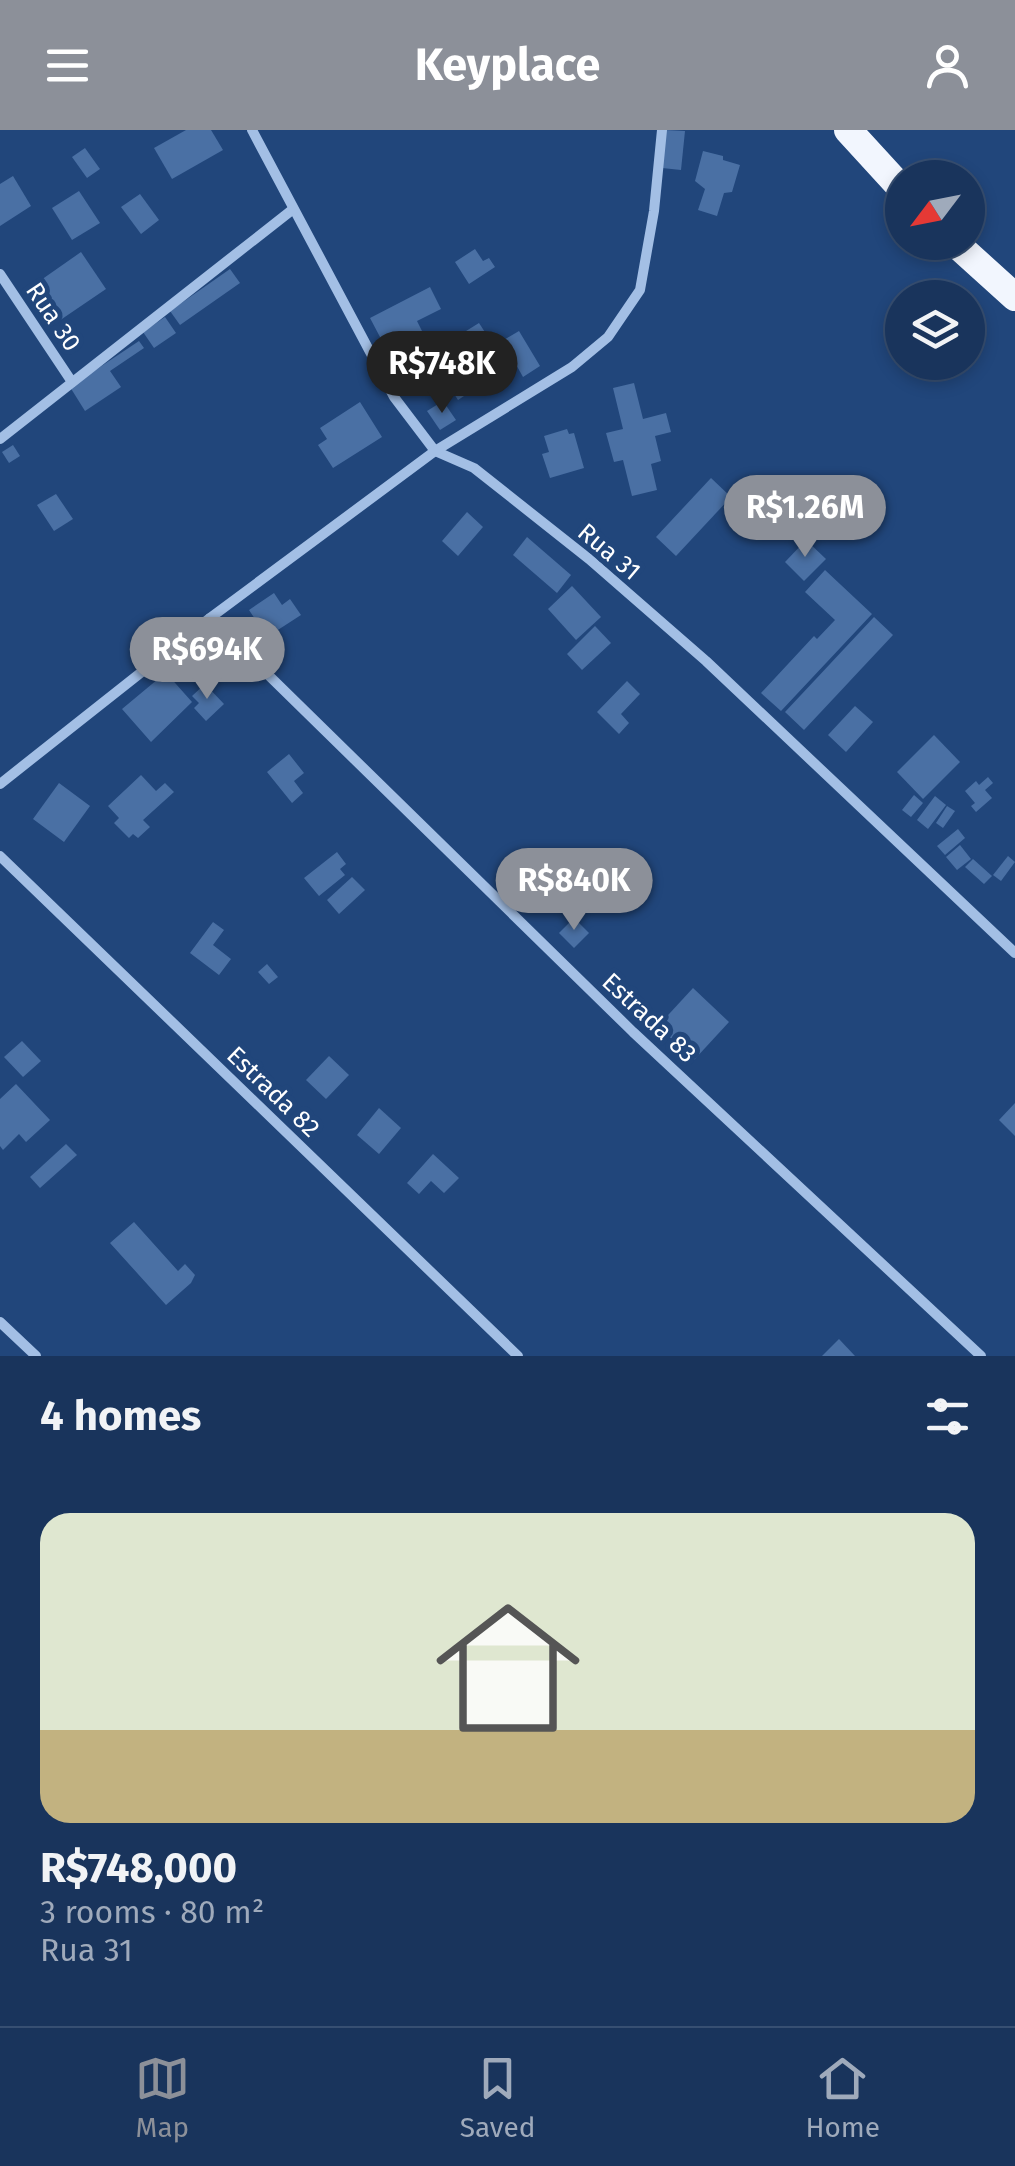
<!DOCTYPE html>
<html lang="en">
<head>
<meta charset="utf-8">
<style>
  :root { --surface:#19345c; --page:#263f65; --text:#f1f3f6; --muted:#9faabb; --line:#374f72; --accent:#8c9099 }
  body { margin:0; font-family:"Fira Sans",sans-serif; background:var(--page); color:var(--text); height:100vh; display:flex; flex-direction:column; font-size:38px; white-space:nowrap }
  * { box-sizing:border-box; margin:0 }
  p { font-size:32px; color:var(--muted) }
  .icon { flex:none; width:55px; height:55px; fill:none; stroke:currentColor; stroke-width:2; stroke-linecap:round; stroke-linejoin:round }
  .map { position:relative; height:1226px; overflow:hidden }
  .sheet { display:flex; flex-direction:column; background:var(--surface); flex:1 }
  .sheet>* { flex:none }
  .needle { width:65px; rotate:238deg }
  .tools { position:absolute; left:885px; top:30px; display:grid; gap:20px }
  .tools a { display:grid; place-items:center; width:100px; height:100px; border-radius:50%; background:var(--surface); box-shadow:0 5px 15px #0003,0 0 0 2px var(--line); font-size:50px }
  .price { position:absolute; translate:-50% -85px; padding:0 22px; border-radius:35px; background:var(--accent); color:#fff; font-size:32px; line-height:65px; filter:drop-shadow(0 2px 5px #0008) }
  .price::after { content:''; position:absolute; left:50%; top:60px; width:30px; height:22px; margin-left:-15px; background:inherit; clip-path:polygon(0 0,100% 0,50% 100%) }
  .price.active { background:#222; color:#fff }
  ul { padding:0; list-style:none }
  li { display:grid; align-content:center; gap:20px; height:530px; padding:0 40px }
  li+li { border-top:2px solid var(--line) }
  li span { display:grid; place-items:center; height:310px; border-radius:30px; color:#555 }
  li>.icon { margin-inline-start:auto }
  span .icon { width:180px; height:180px; fill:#fffc; stroke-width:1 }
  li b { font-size:42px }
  h2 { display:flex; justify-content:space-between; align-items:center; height:120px; padding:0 40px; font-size:42px }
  header { display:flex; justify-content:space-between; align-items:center; height:130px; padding:0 40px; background:var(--accent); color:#fff; font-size:45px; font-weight:700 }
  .menu { display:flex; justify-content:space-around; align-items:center; height:140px; border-top:2px solid var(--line); background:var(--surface); font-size:28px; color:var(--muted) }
  .menu a { display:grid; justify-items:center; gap:5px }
  .menu .active { color:var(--accent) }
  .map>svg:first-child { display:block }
  .building { fill:#4a70a4 }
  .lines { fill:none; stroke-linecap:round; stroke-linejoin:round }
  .minor { stroke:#a3bfe5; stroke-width:10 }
  .trunk { stroke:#f2f6fe; stroke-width:28 }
  .labels { text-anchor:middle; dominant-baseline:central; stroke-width:10; stroke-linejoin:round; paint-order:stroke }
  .street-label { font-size:25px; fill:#fff; stroke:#21467b }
</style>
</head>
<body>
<header><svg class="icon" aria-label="menu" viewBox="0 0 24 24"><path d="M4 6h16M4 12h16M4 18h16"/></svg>Keyplace<svg class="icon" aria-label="person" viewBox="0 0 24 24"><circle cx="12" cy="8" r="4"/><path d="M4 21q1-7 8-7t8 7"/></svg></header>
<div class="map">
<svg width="1015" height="1226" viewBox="0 0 1015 1226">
  <rect width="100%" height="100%" fill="#21467b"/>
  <g class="building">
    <polygon points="186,0 211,0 223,20 172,49 154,18"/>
    <polygon points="665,0 685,1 681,40 662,38"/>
    <polygon points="85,18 100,39 87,48 72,27"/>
    <polygon points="703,21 723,26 723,30 740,35 732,62 724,63 717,86 698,80 705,59 695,51"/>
    <polygon points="13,46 31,76 0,96 0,54"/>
    <polygon points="79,61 100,93 72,110 52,78"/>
    <polygon points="140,64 159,90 141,104 121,77"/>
    <polygon points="475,119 483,131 489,128 495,137 469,154 455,132"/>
    <polygon points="81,122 106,159 56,193 31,157"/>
    <polygon points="230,139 240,153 180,195 170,181"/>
    <polygon points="430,157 441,179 417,191 425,207 390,226 370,188"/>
    <polygon points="165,187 176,203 154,218 143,202"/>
    <polygon points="479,193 498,222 477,236 458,206"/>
    <polygon points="519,201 540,236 523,247 514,231 508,235 502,226 509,222 502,211"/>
    <polygon points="453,202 481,245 472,251 476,258 458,270 429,225 450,212 446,206"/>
    <polygon points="139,211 144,218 110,241 121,257 85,281 70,257"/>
    <polygon points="416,224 431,246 405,263 391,240"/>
    <polygon points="634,253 643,289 666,283 671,302 655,306 661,331 651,334 657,360 632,366 623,330 614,332 606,303 623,299 613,258"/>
    <polygon points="443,271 456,290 440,300 427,281"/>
    <polygon points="360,272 382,307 333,338 318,315 327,309 320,298"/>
    <polygon points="567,299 569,304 574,303 584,338 550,348 542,324 549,322 544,306"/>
    <polygon points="13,315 20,326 9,333 2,322"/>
    <polygon points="711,348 731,367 676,426 656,407"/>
    <polygon points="56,364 73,389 54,401 37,375"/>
    <polygon points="467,382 483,397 458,426 442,411"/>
    <polygon points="527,407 571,445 557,463 513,425"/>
    <polygon points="806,410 826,429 804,451 785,432"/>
    <polygon points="825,440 872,484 781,581 761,563 814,506 817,509 835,490 805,462"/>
    <polygon points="572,456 601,487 576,510 548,479"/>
    <polygon points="274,463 282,475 290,469 301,485 267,507 249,480"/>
    <polygon points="874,487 893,505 804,600 785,582"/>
    <polygon points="595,496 611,513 582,540 567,524"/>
    <polygon points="168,545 192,572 151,612 122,579 158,549 160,552"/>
    <polygon points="627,551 640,564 621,584 629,593 619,604 597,582"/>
    <polygon points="205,554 224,574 206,591 194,578 199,573 192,566"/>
    <polygon points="855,576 873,592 846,622 828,605"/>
    <polygon points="934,605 960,632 923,669 897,642"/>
    <polygon points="289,624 304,643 294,651 303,663 292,673 267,642"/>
    <polygon points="141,645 156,661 165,653 174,662 143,690 150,697 138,708 133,704 129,708 114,693 119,688 108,676"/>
    <polygon points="988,647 993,653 985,660 992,668 976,682 971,676 975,673 965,661 976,651 979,655"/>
    <polygon points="59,653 90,676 64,712 33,689"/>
    <polygon points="914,665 923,673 911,687 902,680"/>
    <polygon points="935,666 946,675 928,699 917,690"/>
    <polygon points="947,676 955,681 943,698 936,693"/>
    <polygon points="958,699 965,708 945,725 937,716"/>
    <polygon points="960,715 971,729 957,740 946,727"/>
    <polygon points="337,722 346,734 340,739 345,745 319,766 304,748"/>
    <polygon points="1008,726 1015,732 1001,751 993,745"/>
    <polygon points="973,729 992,746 984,754 965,737"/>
    <polygon points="352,747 365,760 339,784 327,770"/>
    <polygon points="574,788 589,803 574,818 559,803"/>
    <polygon points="213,792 224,800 213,815 231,829 219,845 190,823"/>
    <polygon points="267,834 278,847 269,854 258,842"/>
    <polygon points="693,858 729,892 694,930 658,896"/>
    <polygon points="22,911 41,931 23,947 4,927"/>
    <polygon points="329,926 349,945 326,969 306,950"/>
    <polygon points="16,954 50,990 26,1012 19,1004 3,1020 0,1016 0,969"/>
    <polygon points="1015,973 1015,1006 999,990"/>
    <polygon points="379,978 401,998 379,1024 357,1005"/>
    <polygon points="66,1014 77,1025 40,1058 30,1047"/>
    <polygon points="433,1024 459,1048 444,1063 431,1051 419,1064 407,1053"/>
    <polygon points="134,1092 178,1141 185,1134 195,1145 191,1153 166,1175 110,1113"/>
    <polygon points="839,1209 855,1226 822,1226"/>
  </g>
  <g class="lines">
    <g class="minor">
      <polyline points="252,0 394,267 435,321 474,338 589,429 706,531 1015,823"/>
      <polyline points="0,144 72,252"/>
      <polyline points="0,309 292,80"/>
      <polyline points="210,488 633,902 981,1226"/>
      <polyline points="0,654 210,488 435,321 572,237 608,207 640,160 654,81 662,0"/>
      <polyline points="0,726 518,1226"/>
      <polyline points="0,1192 36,1226"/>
    </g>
    <g class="trunk">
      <polyline points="848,0 902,59"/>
      <polyline points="954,112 1015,167"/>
    </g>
  </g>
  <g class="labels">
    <g class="street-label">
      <text transform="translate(53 187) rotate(56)">Rua 30</text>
      <text transform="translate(609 422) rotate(40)">Rua 31</text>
      <text transform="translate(649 888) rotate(43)">Estrada 83</text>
      <text transform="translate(273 962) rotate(44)">Estrada 82</text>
    </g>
  </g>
</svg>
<div class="tools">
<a><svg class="needle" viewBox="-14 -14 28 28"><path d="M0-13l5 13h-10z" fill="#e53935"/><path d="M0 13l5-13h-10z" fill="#9faabb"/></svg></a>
<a><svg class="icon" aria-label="layers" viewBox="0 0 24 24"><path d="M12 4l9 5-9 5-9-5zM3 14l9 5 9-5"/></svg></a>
</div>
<b class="price active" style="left:442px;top:286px">R$748K</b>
<b class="price" style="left:805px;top:430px">R$1.26M</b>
<b class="price" style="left:207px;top:572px">R$694K</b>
<b class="price" style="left:574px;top:803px">R$840K</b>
</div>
<section class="sheet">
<h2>4 homes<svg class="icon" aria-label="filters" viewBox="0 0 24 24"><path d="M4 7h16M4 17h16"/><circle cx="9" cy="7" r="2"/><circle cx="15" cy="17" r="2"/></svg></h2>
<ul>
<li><span style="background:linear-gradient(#dfe7d0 70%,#c2b280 0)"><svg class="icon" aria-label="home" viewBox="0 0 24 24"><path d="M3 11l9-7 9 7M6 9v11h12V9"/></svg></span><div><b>R$748,000</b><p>3 rooms · 80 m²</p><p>Rua 31</p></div></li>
</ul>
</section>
<nav class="menu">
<a class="active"><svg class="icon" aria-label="map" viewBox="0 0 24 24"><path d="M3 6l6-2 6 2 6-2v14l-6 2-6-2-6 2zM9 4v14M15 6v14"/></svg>Map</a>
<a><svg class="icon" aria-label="saved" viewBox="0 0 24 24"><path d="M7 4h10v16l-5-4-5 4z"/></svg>Saved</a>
<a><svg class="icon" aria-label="home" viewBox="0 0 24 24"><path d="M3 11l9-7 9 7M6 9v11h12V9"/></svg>Home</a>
</nav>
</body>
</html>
